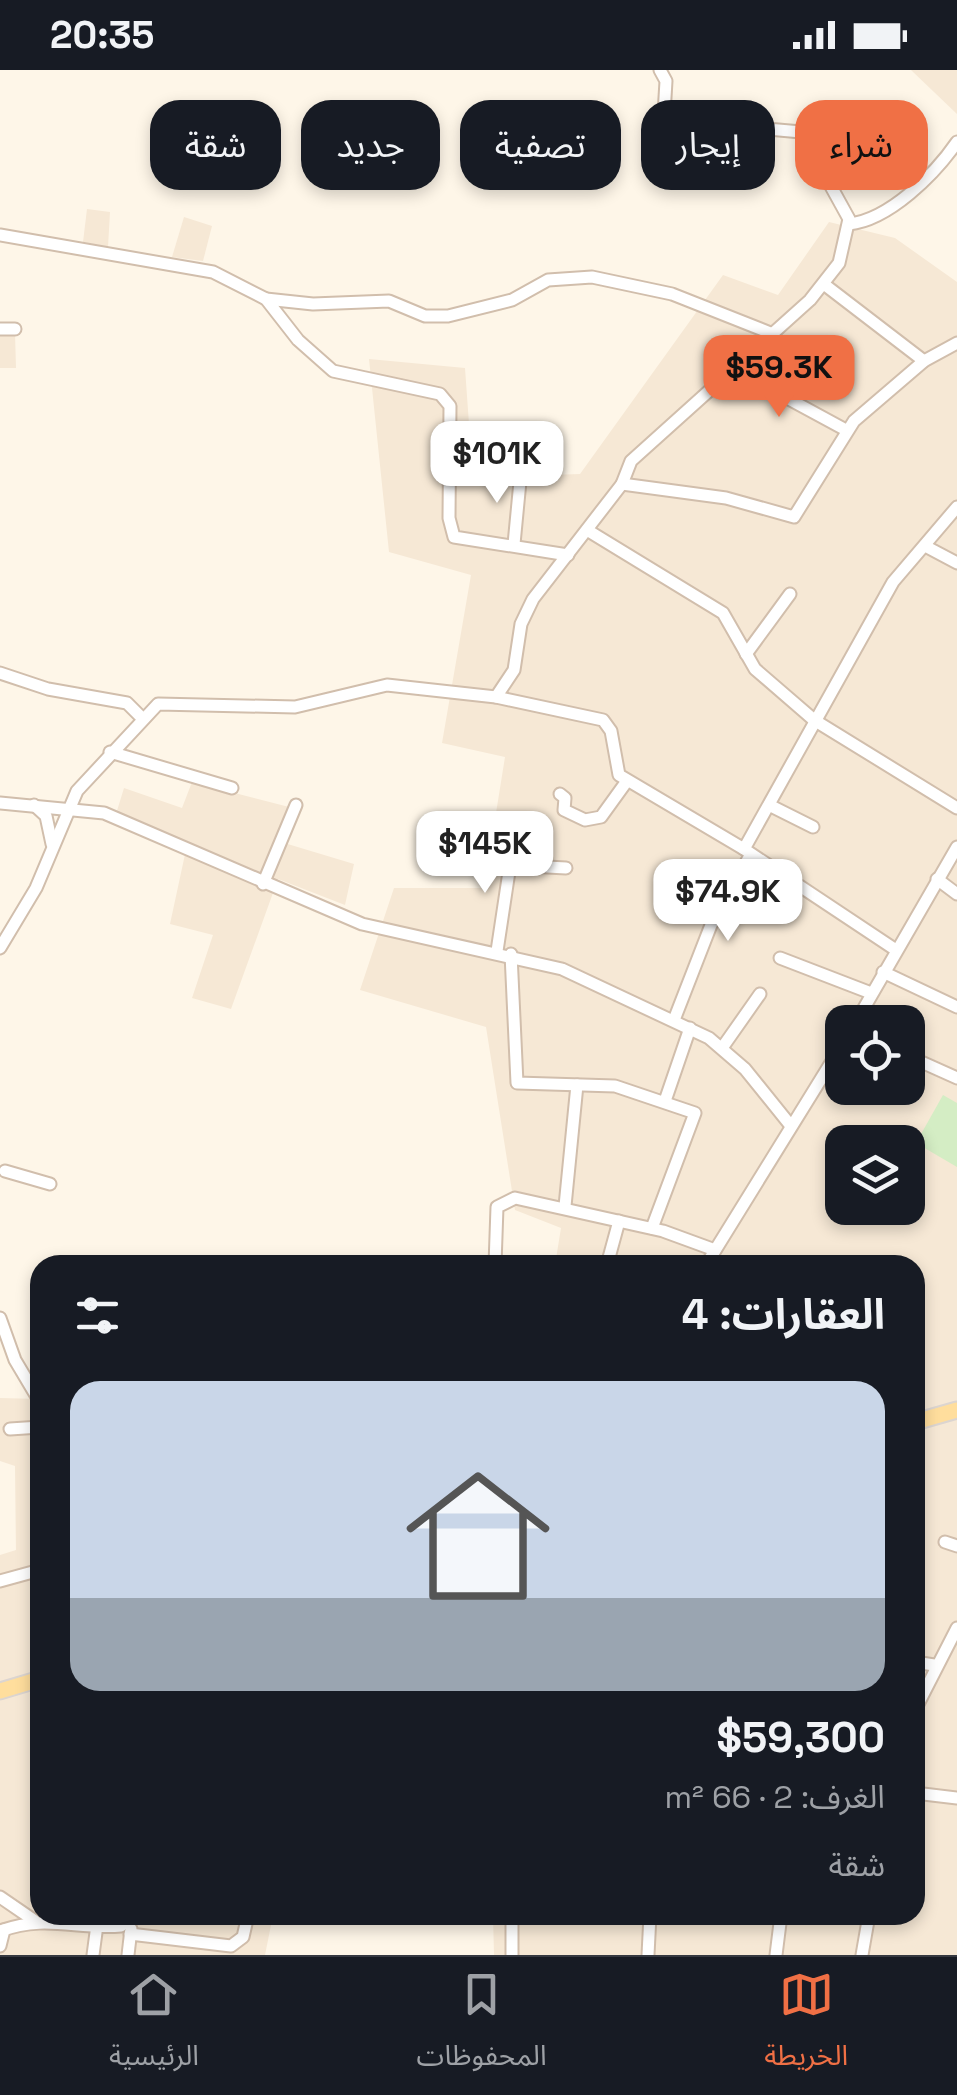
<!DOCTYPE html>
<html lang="ar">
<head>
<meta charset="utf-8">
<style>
  :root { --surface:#171b24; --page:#20242c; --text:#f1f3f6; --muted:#9ea1a6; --line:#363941; --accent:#f07045 }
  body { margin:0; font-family:"Space Grotesk","Noto Sans Arabic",sans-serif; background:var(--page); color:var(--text); direction:rtl; height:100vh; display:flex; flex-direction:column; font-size:38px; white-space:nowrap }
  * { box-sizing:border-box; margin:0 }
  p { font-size:32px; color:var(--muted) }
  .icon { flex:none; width:55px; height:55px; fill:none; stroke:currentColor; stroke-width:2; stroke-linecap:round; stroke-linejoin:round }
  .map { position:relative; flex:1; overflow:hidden; direction:ltr }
  .sheet { position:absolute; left:30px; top:1185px; width:895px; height:670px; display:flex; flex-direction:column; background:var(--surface); border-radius:30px; box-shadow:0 5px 15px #0003; direction:rtl }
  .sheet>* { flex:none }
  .banner { position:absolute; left:30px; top:30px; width:898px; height:90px; direction:rtl; display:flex; gap:20px }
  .controls { position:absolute; left:825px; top:935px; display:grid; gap:20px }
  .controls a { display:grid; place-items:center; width:100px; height:100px; border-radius:20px; background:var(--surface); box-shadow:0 5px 15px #0003; font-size:50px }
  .price { position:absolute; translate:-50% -85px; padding:0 22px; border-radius:20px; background:#fff; color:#222; font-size:32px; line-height:65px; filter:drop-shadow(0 2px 5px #0008) }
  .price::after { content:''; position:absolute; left:50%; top:60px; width:30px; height:22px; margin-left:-15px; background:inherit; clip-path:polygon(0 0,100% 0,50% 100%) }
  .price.selected { background:var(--accent); color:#111 }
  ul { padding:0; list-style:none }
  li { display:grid; align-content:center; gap:20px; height:530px; padding:0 40px }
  li span { display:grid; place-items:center; height:310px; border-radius:30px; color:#555 }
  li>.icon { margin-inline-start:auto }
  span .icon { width:180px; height:180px; fill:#fffc; stroke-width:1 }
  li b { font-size:42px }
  h2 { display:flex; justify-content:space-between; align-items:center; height:120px; padding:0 40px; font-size:42px }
  .tag { padding:0 35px; border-radius:30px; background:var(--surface); box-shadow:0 5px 15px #0003; font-size:35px; line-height:90px }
  .tag.selected { background:var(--accent); color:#111 }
  .status { display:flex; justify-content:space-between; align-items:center; height:70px; padding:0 50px; background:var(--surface); direction:ltr }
  .status svg { height:28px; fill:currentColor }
  .menu { display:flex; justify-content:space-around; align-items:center; height:140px; border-top:2px solid var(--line); background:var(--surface); font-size:28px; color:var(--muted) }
  .menu a { display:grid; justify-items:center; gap:5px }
  .menu .selected { color:var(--accent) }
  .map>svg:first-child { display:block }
  .residential { fill:#f6e8d5; fill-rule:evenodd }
  .green { fill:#d4edc4 }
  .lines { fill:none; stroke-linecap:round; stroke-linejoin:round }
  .minor-casing { stroke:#d1beac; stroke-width:15 }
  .major-casing { stroke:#dcd5d0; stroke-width:19 }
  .minor { stroke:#fff; stroke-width:11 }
  .major { stroke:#ffde9d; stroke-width:15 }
</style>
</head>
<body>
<div class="status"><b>20:35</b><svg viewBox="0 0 49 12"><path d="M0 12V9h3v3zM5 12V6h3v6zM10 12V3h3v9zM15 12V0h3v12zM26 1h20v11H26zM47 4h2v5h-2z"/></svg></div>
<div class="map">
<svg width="957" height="1885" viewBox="0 0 957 1885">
  <rect width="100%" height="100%" fill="#fef6e8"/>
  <g class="residential">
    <polygon points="911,0 957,0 957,44"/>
    <polygon points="87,139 110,142 108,177 83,172"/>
    <polygon points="184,147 212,156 203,191 172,187"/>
    <path d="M829,152L895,168L957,212V1885H494L493,1845H915V1195H555L561,1158L515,1140L486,957L360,920L394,818H484L505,687L442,673L471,505L389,482L369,289L465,298L469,354L545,376L549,405L580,404L723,205L778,225ZM842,952H908V1018H842ZM842,1072H908V1138H842Z"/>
    <polygon points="0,262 15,263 16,298 0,298"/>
    <polygon points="192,712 293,738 281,772 354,794 345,835 278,809 231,939 192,928 213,865 170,854 187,775 116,744 124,718 182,738"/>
    <polygon points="0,1328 40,1329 40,1845 273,1845 265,1885 0,1885 0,1485 16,1480 15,1396 0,1391"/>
  </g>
  <polygon class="green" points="943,1025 957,1033 957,1097 916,1073"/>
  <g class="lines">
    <defs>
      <g id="minor">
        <path d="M849,154C889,150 935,104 957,72"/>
        <polyline points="0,165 213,202 266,229 298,270 333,301 440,324 450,336 449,448 454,467 568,485"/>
        <polyline points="825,215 924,291"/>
        <polyline points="266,229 313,234 389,231 425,246 448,246 512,230 548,210 592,207 672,224 773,264"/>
        <polyline points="0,259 15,259"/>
        <polyline points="735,300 846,360"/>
        <polyline points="622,414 726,428 794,447 854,351 924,291 957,273"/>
        <polyline points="587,460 723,543 755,599 814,650 957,738"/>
        <polyline points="514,474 521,401"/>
        <polyline points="925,476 957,493"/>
        <polyline points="746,584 790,524"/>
        <polyline points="0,603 48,619 127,633 141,647"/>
        <polyline points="496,627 514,600 521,554 533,529 622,414 631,391 810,230 839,193 849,149 801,62 670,50 664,44 666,11 660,0"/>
        <polyline points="110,682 232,718"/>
        <polyline points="560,724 565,728 564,740 585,750 601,747 627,711"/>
        <polyline points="0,733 104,743 362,854 562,899 709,968 745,999 791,1056"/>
        <polyline points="34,735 46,746 52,774"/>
        <polyline points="769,735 813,757"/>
        <polyline points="744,779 893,512 957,437"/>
        <polyline points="937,809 957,824"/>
        <polyline points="263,814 296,735"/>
        <polyline points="0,878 36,818 77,721 158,634 295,637 387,615 496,627 603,650 611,661 619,705 744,779 896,880"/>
        <polyline points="497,881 510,795 566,798"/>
        <polyline points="511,884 517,1013 615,1016 695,1043 652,1158"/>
        <polyline points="780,888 871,923"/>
        <polyline points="883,902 957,937"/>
        <polyline points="674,950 711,855 751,784"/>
        <polyline points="856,952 957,777"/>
        <polyline points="722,978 760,924"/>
        <polyline points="908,986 957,1008"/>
        <polyline points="665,1031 690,958"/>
        <polyline points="5,1101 50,1114"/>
        <polyline points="565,1136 577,1015"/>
        <polyline points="418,1195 453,1195"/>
        <polyline points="495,1195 497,1137 515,1128 663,1161 715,1180"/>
        <polyline points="607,1195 619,1151"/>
        <polyline points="706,1195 842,975"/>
        <polyline points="0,1248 15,1290 40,1332"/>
        <polyline points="10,1359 40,1357"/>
        <polyline points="945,1472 957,1476"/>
        <polyline points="0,1511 40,1500"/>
        <polyline points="915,1592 934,1595"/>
        <polyline points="915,1640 957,1558"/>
        <polyline points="915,1723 957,1728"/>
        <polyline points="0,1827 35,1851"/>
        <path d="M0,1861C47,1844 76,1860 121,1856L133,1845"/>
        <polyline points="130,1864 231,1876 243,1867 248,1845"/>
        <polyline points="0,1876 4,1860"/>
        <polyline points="93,1885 97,1855"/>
        <polyline points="128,1885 131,1859"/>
        <polyline points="512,1885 512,1845"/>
        <polyline points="648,1885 650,1845"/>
        <polyline points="776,1885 781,1845"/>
        <polyline points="862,1885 869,1845"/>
      </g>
      <g id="major">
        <polyline points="915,1352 957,1340"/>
        <polyline points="0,1621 40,1609"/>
      </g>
    </defs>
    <use href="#minor" class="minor-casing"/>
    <use href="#major" class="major-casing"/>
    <use href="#minor" class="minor"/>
    <use href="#major" class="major"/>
  </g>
</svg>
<div class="controls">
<a><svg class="icon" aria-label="locate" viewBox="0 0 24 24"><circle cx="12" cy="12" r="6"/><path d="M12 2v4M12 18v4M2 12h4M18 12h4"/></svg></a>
<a><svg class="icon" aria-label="layers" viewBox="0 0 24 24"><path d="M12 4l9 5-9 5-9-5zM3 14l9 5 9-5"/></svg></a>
</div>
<b class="price selected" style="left:779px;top:350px">$59.3K</b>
<b class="price" style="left:497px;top:436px">$101K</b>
<b class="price" style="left:485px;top:826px">$145K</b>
<b class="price" style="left:728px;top:874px">$74.9K</b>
<div class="banner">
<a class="tag selected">شراء</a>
<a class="tag">إيجار</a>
<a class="tag">تصفية</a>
<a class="tag">جديد</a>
<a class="tag">شقة</a>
</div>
<section class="sheet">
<h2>العقارات: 4<svg class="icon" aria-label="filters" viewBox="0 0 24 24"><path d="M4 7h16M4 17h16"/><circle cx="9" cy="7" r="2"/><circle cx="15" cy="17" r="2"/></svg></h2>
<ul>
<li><span style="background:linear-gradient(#c9d6e8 70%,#9aa5b1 0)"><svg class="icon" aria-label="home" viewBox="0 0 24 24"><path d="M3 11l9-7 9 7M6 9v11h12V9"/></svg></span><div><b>$59,300</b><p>الغرف: 2 · 66 m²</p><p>شقة</p></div></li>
</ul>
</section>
</div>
<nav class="menu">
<a class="selected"><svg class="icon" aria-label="map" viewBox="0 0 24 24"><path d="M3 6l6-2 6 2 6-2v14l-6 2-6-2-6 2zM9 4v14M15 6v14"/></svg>الخريطة</a>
<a><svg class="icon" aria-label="saved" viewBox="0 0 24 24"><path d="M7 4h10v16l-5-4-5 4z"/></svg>المحفوظات</a>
<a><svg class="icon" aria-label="home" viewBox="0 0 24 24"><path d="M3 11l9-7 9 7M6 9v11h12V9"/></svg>الرئيسية</a>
</nav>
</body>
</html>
